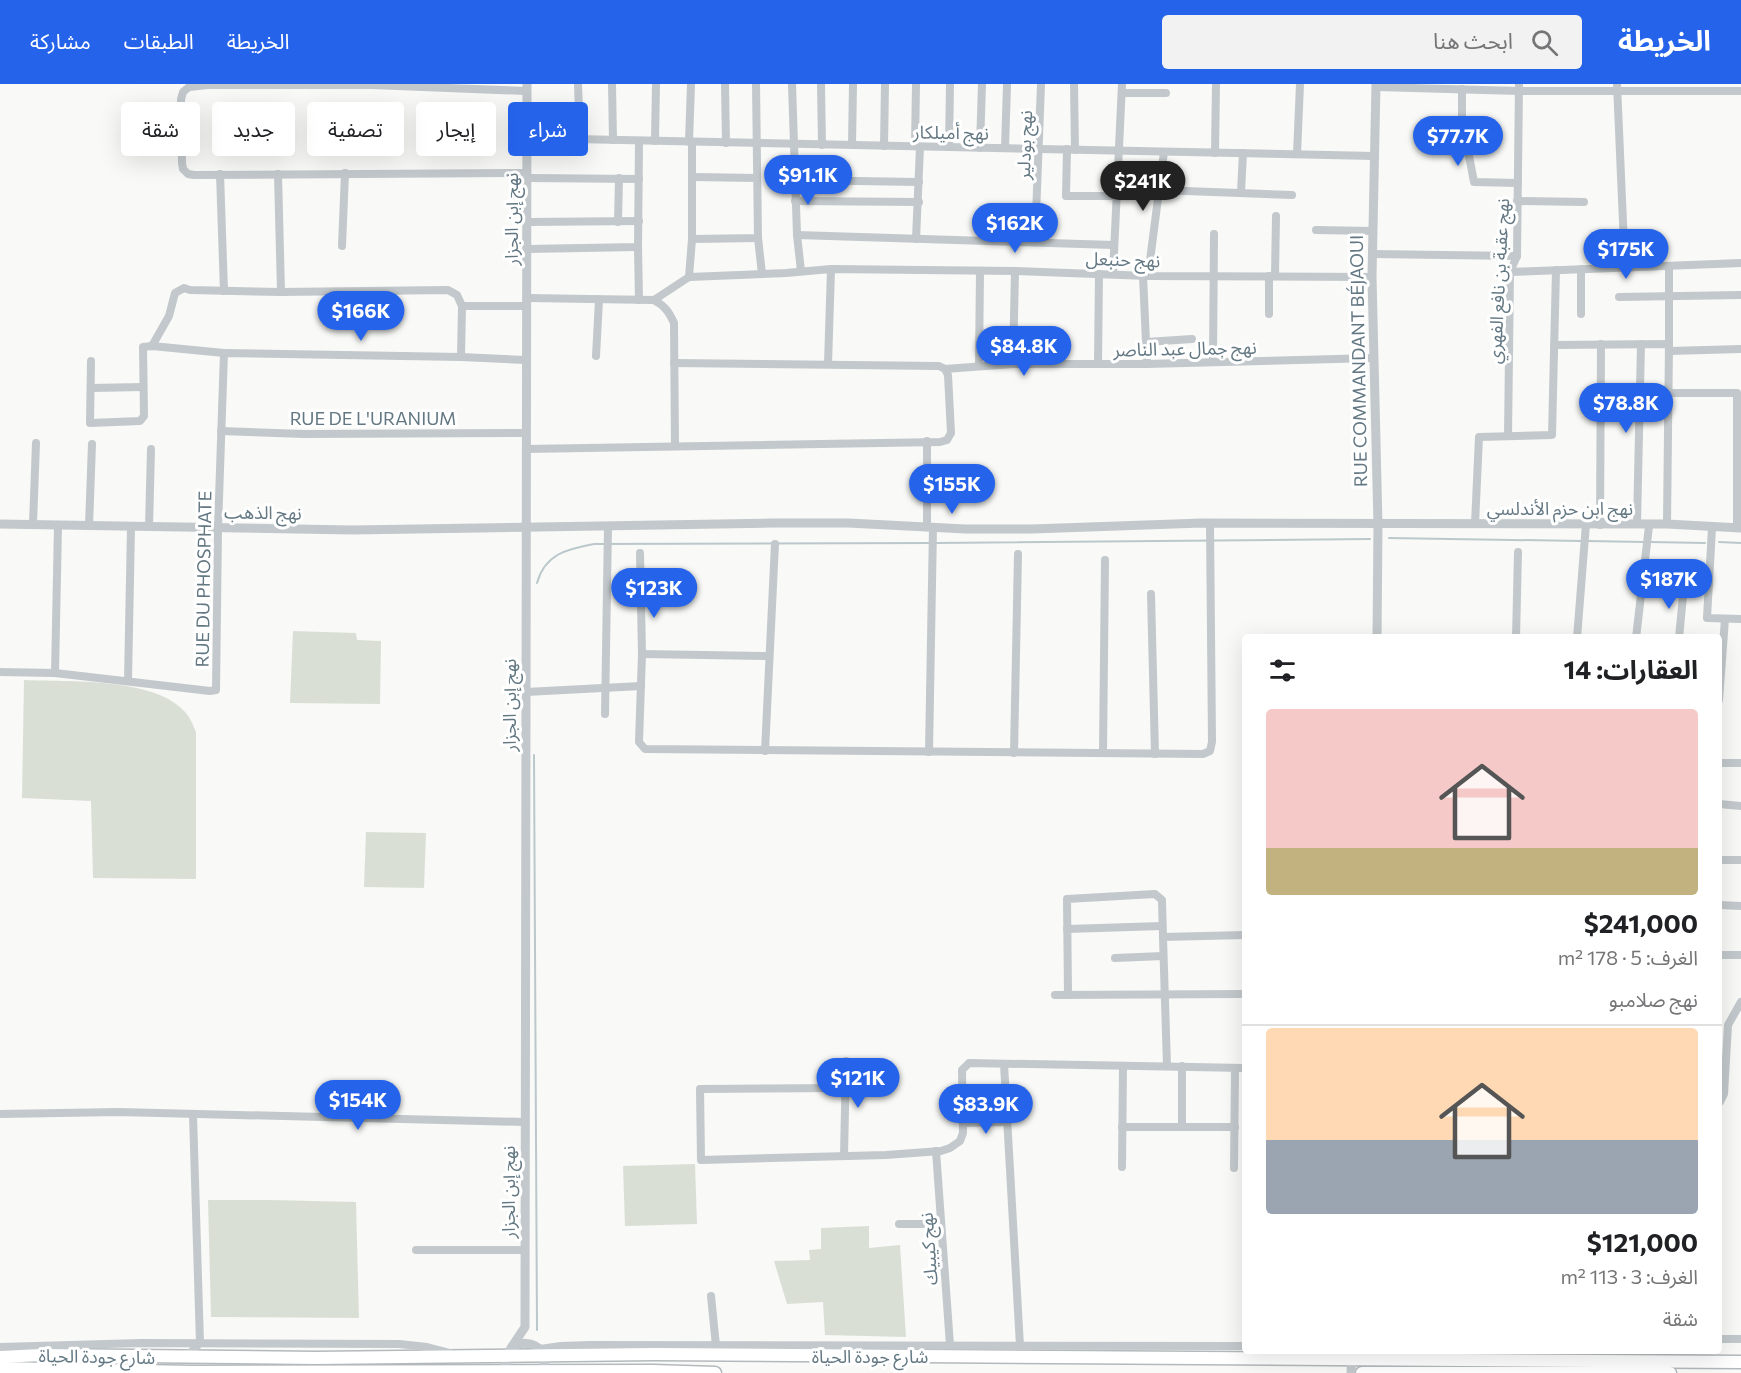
<!DOCTYPE html>
<html lang="ar">
<head>
<meta charset="utf-8">
<style>
  :root { --surface:#fff; --page:#f2f2f2; --text:#202124; --muted:#757577; --line:#e0e0e0; --accent:#2563eb }
  body { margin:0; font-family:Commissioner,"Noto Sans Arabic",sans-serif; background:var(--page); color:var(--text); direction:rtl; height:100vh; display:flex; flex-direction:column; font-size:22px; white-space:nowrap }
  * { box-sizing:border-box; margin:0 }
  p { font-size:20px; color:var(--muted) }
  .icon { flex:none; width:33px; height:33px; fill:none; stroke:currentColor; stroke-width:2; stroke-linecap:round; stroke-linejoin:round }
  .map { position:relative; flex:1; overflow:hidden; direction:ltr }
  .sheet { position:absolute; left:1242px; top:550px; width:480px; height:720px; display:flex; flex-direction:column; background:var(--surface); border-radius:6px; box-shadow:0 6px 24px #0002; direction:rtl }
  .sheet>* { flex:none }
  .hud { position:absolute; left:18px; top:18px; width:570px; height:54px; direction:rtl; display:flex; gap:12px }
  .price { position:absolute; translate:-50% -51px; padding:0 14px; border-radius:21px; background:var(--accent); color:#fff; font-size:20px; line-height:39px; filter:drop-shadow(0 2px 3px #0008) }
  .price::after { content:''; position:absolute; left:50%; top:36px; width:18px; height:14px; margin-left:-9px; background:inherit; clip-path:polygon(0 0,100% 0,50% 100%) }
  .price.selected { background:#222; color:#fff }
  ul { padding:0; list-style:none }
  li { display:grid; align-content:center; gap:12px; height:318px; padding:0 24px }
  li+li { border-top:2px solid var(--line) }
  li span { display:grid; place-items:center; height:186px; border-radius:6px; color:#555 }
  li>.icon { margin-inline-start:auto }
  span .icon { width:108px; height:108px; fill:#fffc; stroke-width:1 }
  li b { font-size:26px }
  h2 { display:flex; justify-content:space-between; align-items:center; height:72px; padding:0 24px; font-size:26px }
  .chip { padding:0 21px; border-radius:6px; background:var(--surface); box-shadow:0 6px 24px #0002; font-size:21px; line-height:54px }
  .chip.selected { background:var(--accent); color:#fff }
  header { display:flex; align-items:center; gap:36px; box-sizing:border-box; height:84px; padding:0 30px; background:var(--accent); color:#fff }
  header strong { font-size:28px }
  nav { display:flex; gap:33px; margin-inline-start:auto; font-size:21px }
  .search { width:420px; height:54px; background:var(--page); display:flex; align-items:center; gap:15px; box-sizing:border-box; padding:0 21px; border-radius:6px; color:var(--muted); font-size:22px }
  .map>svg:first-child { display:block }
  .green { fill:#dadfd6 }
  .lines { fill:none; stroke-linecap:round; stroke-linejoin:round }
  .stream { stroke:#bac8cb; stroke-width:2 }
  .trunk-casing { stroke:#b3b9bc; stroke-width:15 }
  .minor { stroke:#c2c8cb; stroke-width:8 }
  .tertiary { stroke:#c2c8cb; stroke-width:9 }
  .trunk { stroke:#fff; stroke-width:12 }
  .labels { text-anchor:middle; dominant-baseline:central; stroke-width:6; stroke-linejoin:round; paint-order:stroke }
  .street-label { font-size:18px; fill:#637883; stroke:#fff }
</style>
</head>
<body>
<header>
<strong>الخريطة</strong>
<div class="search"><svg class="icon" aria-label="search" viewBox="0 0 24 24"><circle cx="10" cy="10" r="6"/><path d="M15 15l6 6"/></svg>ابحث هنا</div>
<nav><a>الخريطة</a><a>الطبقات</a><a>مشاركة</a></nav>
</header>
<div class="map">
<svg width="1741" height="1289" viewBox="0 0 1741 1289">
  <rect width="100%" height="100%" fill="#f9f9f7"/>
  <g class="green">
    <polygon points="293,547 356,549 357,556 381,557 380,620 290,619"/>
    <path d="M24,596C67,598 155,593 185,628C190,633 193,641 196,648V795L93,794L91,717L22,714Z"/>
    <polygon points="366,748 426,749 424,804 364,803"/>
    <polygon points="695,1080 697,1140 625,1142 623,1082"/>
    <polygon points="208,1116 271,1116 356,1118 359,1234 211,1233"/>
    <polygon points="869,1142 869,1164 900,1161 906,1253 825,1251 823,1218 787,1220 774,1177 810,1176 809,1166 821,1165 821,1144"/>
  </g>
  <g class="lines">
    <g class="stream">
      <polyline points="1389,454 1581,457"/>
      <polyline points="1587,457 1644,458"/>
      <polyline points="1650,458 1705,459"/>
      <polyline points="1719,458 1741,459"/>
      <polyline points="936,459 1370,455"/>
      <path d="M537,499C545,470 567,465 594,460L930,459"/>
      <polyline points="534,671 537,1246"/>
    </g>
    <defs>
      <g id="trunk">
        <polyline points="0,1273 41,1271 316,1274 654,1270 1741,1278"/>
        <polyline points="0,1284 192,1288 653,1287 715,1289"/>
        <polyline points="1362,1289 1670,1289"/>
      </g>
    </defs>
    <use href="#trunk" class="trunk-casing"/>
    <g class="minor">
      <polyline points="578,0 580,55"/>
      <polyline points="612,0 613,56"/>
      <polyline points="725,0 726,59"/>
      <polyline points="792,0 797,151 801,187"/>
      <polyline points="821,0 822,61"/>
      <polyline points="1074,0 1075,66"/>
      <polyline points="1617,0 1625,184"/>
      <polyline points="1376,3 1519,7 1741,7"/>
      <polyline points="1462,5 1462,35 1474,98 1518,99"/>
      <polyline points="526,7 372,1 208,1 189,3 183,8 181,15 182,79 183,85 188,90 194,91 527,89"/>
      <polyline points="1122,9 1166,9"/>
      <polyline points="527,54 1374,72"/>
      <polyline points="655,57 656,0"/>
      <polyline points="689,58 691,0"/>
      <polyline points="852,61 853,0"/>
      <polyline points="884,62 885,0"/>
      <polyline points="915,62 916,0"/>
      <polyline points="949,63 950,0"/>
      <polyline points="980,64 982,0"/>
      <polyline points="1005,64 1007,1"/>
      <polyline points="1067,65 1066,112 1116,112"/>
      <polyline points="1215,69 1216,0"/>
      <polyline points="1297,70 1300,0"/>
      <polyline points="220,90 224,207"/>
      <polyline points="278,90 281,208"/>
      <polyline points="692,93 757,94"/>
      <polyline points="527,94 639,95"/>
      <polyline points="794,96 919,98"/>
      <polyline points="1159,106 1292,111"/>
      <polyline points="1241,108 1243,69"/>
      <polyline points="795,117 919,118"/>
      <polyline points="1517,117 1584,118"/>
      <polyline points="527,138 639,137"/>
      <polyline points="618,138 619,94"/>
      <polyline points="1316,146 1372,147"/>
      <polyline points="797,151 1114,161"/>
      <polyline points="758,154 762,190"/>
      <polyline points="692,155 758,154 756,0"/>
      <polyline points="916,155 920,63"/>
      <polyline points="1035,158 1041,0"/>
      <polyline points="342,162 345,89"/>
      <polyline points="638,163 639,216"/>
      <polyline points="527,165 638,163 639,57"/>
      <polyline points="1372,170 1517,172"/>
      <polyline points="1510,188 1741,179"/>
      <polyline points="1113,190 1122,0"/>
      <polyline points="1143,192 1147,280"/>
      <polyline points="1148,192 1164,68"/>
      <polyline points="1269,192 1269,230"/>
      <polyline points="1275,192 1276,132"/>
      <polyline points="689,193 692,155 692,58"/>
      <polyline points="1619,213 1741,211"/>
      <path d="M527,214L654,216C665,222 669,228 674,239L675,361"/>
      <polyline points="654,216 689,193 786,189 831,185 1015,187 1148,192 1372,193"/>
      <polyline points="1581,230 1581,185"/>
      <polyline points="1146,258 1192,255"/>
      <polyline points="1669,260 1669,182"/>
      <polyline points="1554,261 1669,260 1667,440"/>
      <polyline points="152,262 169,232 175,209 184,204 190,206 281,208 448,206 457,211 462,222 527,222"/>
      <polyline points="1669,267 1741,265"/>
      <polyline points="596,272 599,216"/>
      <polyline points="461,273 462,222"/>
      <polyline points="91,277 90,339 140,337 144,332 143,263 152,262 224,269"/>
      <polyline points="1213,278 1214,150"/>
      <polyline points="674,279 939,282 945,285 1013,280 1147,280 1374,274"/>
      <polyline points="828,280 831,185"/>
      <polyline points="1013,280 1015,187"/>
      <polyline points="1098,280 1099,190"/>
      <polyline points="979,281 980,187"/>
      <polyline points="91,304 143,303"/>
      <polyline points="1668,309 1737,309 1737,444"/>
      <polyline points="221,347 304,350 526,349"/>
      <polyline points="1508,352 1510,188 1517,172 1519,0"/>
      <polyline points="927,357 927,443"/>
      <polyline points="526,365 940,358 947,356 951,349 948,291 945,285"/>
      <polyline points="33,440 36,359"/>
      <polyline points="1475,440 1479,353 1552,351 1556,186"/>
      <polyline points="1637,440 1641,260"/>
      <polyline points="1600,441 1601,260"/>
      <polyline points="89,442 92,360"/>
      <polyline points="149,443 151,365"/>
      <polyline points="1712,444 1707,534 1741,535"/>
      <polyline points="640,469 642,570 639,658 645,665 1203,670 1210,667 1212,658 1210,439"/>
      <polyline points="1151,510 1155,670"/>
      <polyline points="1516,554 1518,468"/>
      <polyline points="1577,554 1586,440"/>
      <polyline points="1636,554 1649,442"/>
      <polyline points="1679,554 1684,501"/>
      <polyline points="642,570 769,572"/>
      <polyline points="0,588 55,589 210,607 216,606 218,444 224,269 461,273 525,276"/>
      <polyline points="55,589 58,442"/>
      <polyline points="128,597 131,443"/>
      <polyline points="526,608 641,602"/>
      <polyline points="1719,616 1725,535"/>
      <polyline points="605,630 608,442"/>
      <polyline points="765,667 775,460"/>
      <polyline points="929,668 933,443"/>
      <polyline points="1014,669 1018,470"/>
      <polyline points="1103,669 1105,476"/>
      <polyline points="1719,679 1741,679"/>
      <polyline points="1719,720 1741,722"/>
      <polyline points="1719,776 1741,776"/>
      <polyline points="1719,821 1741,822"/>
      <polyline points="1067,845 1162,842"/>
      <polyline points="1719,871 1741,871"/>
      <polyline points="1115,874 1163,872"/>
      <polyline points="1055,911 1245,910"/>
      <polyline points="1068,911 1067,815 1155,810 1162,816 1163,853"/>
      <polyline points="1004,980 1020,1262"/>
      <polyline points="1167,982 1163,853 1245,851"/>
      <polyline points="1182,982 1182,1043"/>
      <polyline points="846,1004 700,1005 701,1076 886,1071 941,1067 950,1064 960,1057 963,1049 962,986 969,979 1245,984"/>
      <polyline points="1720,1018 1724,1010 1728,941 1741,918"/>
      <polyline points="0,1030 119,1028 524,1038"/>
      <polyline points="964,1039 1007,1038"/>
      <polyline points="1122,1043 1235,1043"/>
      <polyline points="936,1067 950,1261"/>
      <polyline points="844,1072 846,977"/>
      <polyline points="1122,1083 1123,982"/>
      <polyline points="1234,1084 1235,984"/>
      <polyline points="899,1140 941,1140"/>
      <polyline points="416,1166 525,1166"/>
      <polyline points="711,1212 716,1262"/>
      <polyline points="1719,1255 1741,1255"/>
      <polyline points="0,1263 141,1259 399,1260 427,1263 450,1269"/>
      <polyline points="540,1265 561,1262 590,1261 1245,1262"/>
      <polyline points="185,1270 190,1269 200,1259 193,1031"/>
    </g>
    <g class="tertiary">
      <polyline points="1376,0 1372,193 1378,441 1377,554"/>
      <polyline points="0,440 353,446 773,439 848,439 966,445 1032,445 1202,439 1667,440 1741,444"/>
      <polyline points="511,1264 525,1243 527,0"/>
      <polyline points="1386,1268 1387,1268"/>
      <path d="M507,1289C496,1248 557,1251 542,1289"/>
      <polyline points="1351,1289 1352,1274 1357,1268"/>
    </g>
    <use href="#trunk" class="trunk"/>
  </g>
  <g class="labels">
    <g class="street-label">
      <text transform="translate(951 48) rotate(1)">نهج أميلكار</text>
      <text transform="translate(1024 61) rotate(-88)">نهج بودلير</text>
      <text transform="translate(511 135) rotate(-90)">نهج إبن الجزار</text>
      <text transform="translate(1123 175) rotate(2)">نهج حنبعل</text>
      <text transform="translate(1498 197) rotate(-87)">نهج عقبة بن نافع الفهري</text>
      <text transform="translate(1185 264) rotate(-1)">نهج جمال عبد الناصر</text>
      <text transform="translate(1358 277) rotate(-91)">RUE COMMANDANT BÉJAOUI</text>
      <text x="373" y="334">RUE DE L'URANIUM</text>
      <text x="1560" y="424">نهج ابن حزم الأندلسي</text>
      <text transform="translate(263 428) rotate(1)">نهج الذهب</text>
      <text transform="translate(203 495) rotate(-89)">RUE DU PHOSPHATE</text>
      <text transform="translate(509 621) rotate(-90)">نهج إبن الجزار</text>
      <text transform="translate(508 1108) rotate(-90)">نهج إبن الجزار</text>
      <text transform="translate(928 1165) rotate(-94)">نهج كيبيك</text>
      <text transform="translate(97 1272) rotate(1)">شارع جودة الحياة</text>
      <text x="870" y="1272">شارع جودة الحياة</text>
    </g>
  </g>
</svg>
<b class="price" style="left:1458px;top:83px">$77.7K</b>
<b class="price" style="left:808px;top:122px">$91.1K</b>
<b class="price selected" style="left:1143px;top:128px">$241K</b>
<b class="price" style="left:1015px;top:170px">$162K</b>
<b class="price" style="left:1626px;top:196px">$175K</b>
<b class="price" style="left:361px;top:258px">$166K</b>
<b class="price" style="left:1024px;top:293px">$84.8K</b>
<b class="price" style="left:1626px;top:350px">$78.8K</b>
<b class="price" style="left:952px;top:431px">$155K</b>
<b class="price" style="left:1669px;top:526px">$187K</b>
<b class="price" style="left:654px;top:535px">$123K</b>
<b class="price" style="left:858px;top:1025px">$121K</b>
<b class="price" style="left:358px;top:1047px">$154K</b>
<b class="price" style="left:986px;top:1051px">$83.9K</b>
<div class="hud">
<a class="chip selected">شراء</a>
<a class="chip">إيجار</a>
<a class="chip">تصفية</a>
<a class="chip">جديد</a>
<a class="chip">شقة</a>
</div>
<section class="sheet">
<h2>العقارات: 14<svg class="icon" aria-label="filters" viewBox="0 0 24 24"><path d="M4 7h16M4 17h16"/><circle cx="9" cy="7" r="2"/><circle cx="15" cy="17" r="2"/></svg></h2>
<ul>
<li><span style="background:linear-gradient(#f6c9c9 75%,#c2b280 0)"><svg class="icon" aria-label="home" viewBox="0 0 24 24"><path d="M3 11l9-7 9 7M6 9v11h12V9"/></svg></span><div><b>$241,000</b><p>الغرف: 5 · 178 m²</p><p>نهج صلامبو</p></div></li>
<li><span style="background:linear-gradient(#ffd9b3 60%,#9aa5b1 0)"><svg class="icon" aria-label="home" viewBox="0 0 24 24"><path d="M3 11l9-7 9 7M6 9v11h12V9"/></svg></span><div><b>$121,000</b><p>الغرف: 3 · 113 m²</p><p>شقة</p></div></li>
</ul>
</section>
</div>
</body>
</html>
